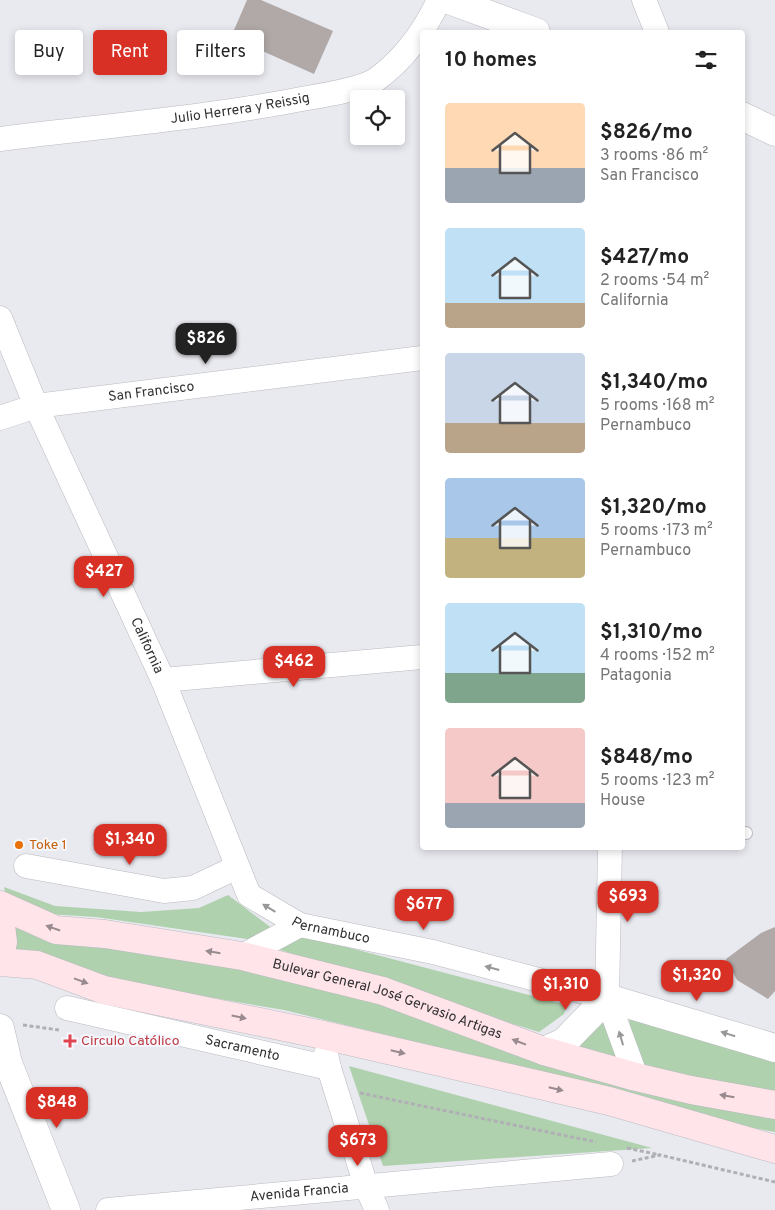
<!DOCTYPE html>
<html lang="en">
<head>
<meta charset="utf-8">
<style>
  :root { --surface:#fff; --page:#f6f6f6; --text:#222; --muted:#767676; --accent:#d93025 }
  body { margin:0; font-family:Overpass,sans-serif; background:var(--page); color:var(--text); height:100vh; display:flex; flex-direction:column; font-size:19px; white-space:nowrap }
  * { box-sizing:border-box; margin:0 }
  p { font-size:16px; color:var(--muted) }
  .icon { flex:none; width:28px; height:28px; fill:none; stroke:currentColor; stroke-width:2; stroke-linecap:round; stroke-linejoin:round }
  .map { position:relative; flex:1; overflow:hidden }
  .details { position:absolute; left:420px; top:30px; width:325px; height:820px; display:flex; flex-direction:column; background:var(--surface); border-radius:5px; box-shadow:0 2px 8px #0003 }
  .details>* { flex:none }
  .hud { position:absolute; left:15px; top:30px; width:330px; height:45px; display:flex; gap:10px }
  .fabs { position:absolute; left:350px; top:90px; display:grid; gap:10px }
  .fabs a { display:grid; place-items:center; width:55px; height:55px; border-radius:5px; background:var(--surface); box-shadow:0 2px 8px #0003; font-size:25px }
  .price { position:absolute; translate:-50% -42px; padding:0 11px; border-radius:10px; background:var(--accent); color:#fff; font-size:16px; line-height:32px; filter:drop-shadow(0 1px 2px #0008) }
  .price::after { content:''; position:absolute; left:50%; top:30px; width:15px; height:11px; margin-left:-8px; background:inherit; clip-path:polygon(0 0,100% 0,50% 100%) }
  .price.on { background:#222; color:#fff }
  ul { padding:0; list-style:none }
  li { display:flex; align-items:center; gap:15px; height:125px; padding:0 25px }
  li span { display:grid; place-items:center; flex:none; width:140px; height:100px; border-radius:5px; color:#555 }
  li>.icon { margin-inline-start:auto }
  span .icon { width:60px; height:60px; fill:#fffc; stroke-width:1 }
  li b { font-size:21px }
  h2 { display:flex; justify-content:space-between; align-items:center; height:60px; padding:0 25px; font-size:21px }
  .pill { padding:0 18px; border-radius:5px; background:var(--surface); box-shadow:0 2px 8px #0003; font-size:18px; line-height:45px }
  .pill.on { background:var(--accent); color:#fff }
  .map>svg:first-child { display:block }
  .green { fill:#afd1ad }
  .building { fill:#b0a9a7 }
  .lines { fill:none; stroke-linecap:round; stroke-linejoin:round }
  .service-casing { stroke:#babac0; stroke-width:14 }
  .minor-casing { stroke:#babac0; stroke-width:25 }
  .tertiary-casing { stroke:#babac0; stroke-width:29 }
  .secondary-casing { stroke:#babac0; stroke-width:29 }
  .path { stroke:#afafb5; stroke-width:3; stroke-dasharray:4 2.5; stroke-linecap:butt }
  .service { stroke:#fff; stroke-width:12 }
  .minor { stroke:#fff; stroke-width:24 }
  .tertiary { stroke:#fff; stroke-width:28 }
  .secondary { stroke:#ffe4e9; stroke-width:28 }
  .oneway { fill:#98989a }
  .oneway2 { fill:#988a8e }
  .food-dot { fill:#e8710a; stroke:#f6f7fd; stroke-width:2 }
  .health-dot { fill:#e0444e; stroke:#f6f7fd; stroke-width:2 }
  .labels { text-anchor:middle; dominant-baseline:central; stroke-width:4; stroke-linejoin:round; paint-order:stroke }
  .street-label { font-size:14px; fill:#313134; stroke:#f6f7fd }
  .food-label { font-size:14px; fill:#c56008; stroke:#f6f7fd; text-anchor:start }
  .health-label { font-size:14px; fill:#be3a42; stroke:#f6f7fd; text-anchor:start }
</style>
</head>
<body>
<div class="map">
<svg width="775" height="1210" viewBox="0 0 775 1210">
  <rect width="100%" height="100%" fill="#e9e9f0"/>
  <g class="green">
    <polygon points="4,887 55,906 141,912 199,908 228,895 273,929 254,940 96,917 48,914 5,893"/>
    <polygon points="11,920 268,970 383,1006 519,1054 775,1116 775,1132 736,1125 497,1062 284,1010 114,981 36,951 12,949"/>
    <polygon points="297,934 567,1005 564,1014 539,1032 274,948"/>
    <polygon points="606,1013 618,1061 574,1048"/>
    <polygon points="628,1015 775,1059 775,1093 648,1069 637,1061"/>
    <polygon points="349,1066 652,1148 383,1166"/>
  </g>
  <g class="building">
    <polygon points="247,0 261,0 333,31 314,74 231,37"/>
    <polygon points="775,927 775,991 768,999 737,980 726,959 761,933"/>
  </g>
  <g class="lines">
    <defs>
      <polyline id="service" points="742,833 746,833"/>
      <g id="minor">
        <polyline points="644,0 657,32"/>
        <path id="s1" d="M0,139C102,126 206,118 307,98C325,95 363,89 377,79C404,59 425,30 439,0"/>
        <path id="s2" d="M0,318L36,406L163,680L249,895L300,925L433,952L607,998"/>
        <path id="s3" d="M0,418L36,406L422,358"/>
        <polyline points="163,680 422,657"/>
        <polyline points="610,848 607,998 636,1077"/>
        <polyline points="26,866 164,891 193,888 237,867"/>
        <polyline points="242,956 300,925"/>
        <path id="s4" d="M67,1008L329,1068"/>
        <polyline points="326,1054 329,1068 366,1186 377,1210"/>
        <path id="s5" d="M108,1210L611,1164"/>
      </g>
      <g id="tertiary">
        <polyline points="449,0 536,32"/>
        <polyline points="742,116 775,132"/>
        <polyline points="0,1028 8,1063 66,1210"/>
        <polyline points="544,1051 564,1042 607,998 775,1048"/>
      </g>
      <g id="secondary">
        <path id="s6" d="M0,905L56,930L105,934L242,956L383,991L544,1051L636,1077L691,1090L775,1105"/>
        <polyline points="0,918 3,942 0,956"/>
        <polyline points="0,962 37,965 104,990 323,1035 609,1101 775,1149"/>
      </g>
    </defs>
    <use href="#service" class="service-casing"/>
    <use href="#minor" class="minor-casing"/>
    <use href="#tertiary" class="tertiary-casing"/>
    <use href="#secondary" class="secondary-casing"/>
    <g class="path">
      <polyline points="23,1025 59,1030"/>
      <polyline points="360,1093 596,1142"/>
      <polyline points="627,1148 660,1155"/>
      <polyline points="632,1161 660,1155 775,1182"/>
    </g>
    <use href="#service" class="service"/>
    <use href="#minor" class="minor"/>
    <use href="#tertiary" class="tertiary"/>
    <use href="#secondary" class="secondary"/>
  </g>
  <defs><path id="oneway-solid" d="M-6-.8H1V-3.2L6.5 0L1 3.2V.8H-6Z" transform="scale(1.25)"/></defs>
  <g class="oneway">
    <use href="#oneway-solid" transform="translate(269 908) rotate(-149)"/>
    <use href="#oneway-solid" transform="translate(492 968) rotate(-165)"/>
    <use href="#oneway-solid" transform="translate(728 1034) rotate(-163)"/>
    <use href="#oneway-solid" transform="translate(621 1038) rotate(-106)"/>
  </g>
  <g class="oneway2">
    <use href="#oneway-solid" transform="translate(53 928) rotate(-161)"/>
    <use href="#oneway-solid" transform="translate(213 952) rotate(-171)"/>
    <use href="#oneway-solid" transform="translate(81 981) rotate(20)"/>
    <use href="#oneway-solid" transform="translate(239 1017) rotate(12)"/>
    <use href="#oneway-solid" transform="translate(519 1042) rotate(-159)"/>
    <use href="#oneway-solid" transform="translate(398 1052) rotate(13)"/>
    <use href="#oneway-solid" transform="translate(556 1089) rotate(13)"/>
    <use href="#oneway-solid" transform="translate(727 1096) rotate(-170)"/>
  </g>
  <circle class="food-dot" cx="19" cy="845" r="5"/>
  <path class="health-dot" d="M67.5 1033.5h5v5h5v5h-5v5h-5v-5h-5v-5h5z"/>
  <g class="labels">
    <g class="street-label">
      <text stroke="none"><textPath href="#s1" startOffset="242">Julio Herrera y Reissig</textPath></text>
      <text stroke="none"><textPath href="#s3" startOffset="154">San Francisco</textPath></text>
      <text stroke="none"><textPath href="#s2" startOffset="359">California</textPath></text>
      <text stroke="none"><textPath href="#s2" startOffset="719">Pernambuco</textPath></text>
      <text stroke="none"><textPath href="#s6" startOffset="401">Bulevar General José Gervasio Artigas</textPath></text>
      <text stroke="none"><textPath href="#s4" startOffset="180">Sacramento</textPath></text>
      <text stroke="none"><textPath href="#s5" startOffset="192">Avenida Francia</textPath></text>
    </g>
    <g class="food-label">
      <text x="29" y="845">Toke 1</text>
    </g>
    <g class="health-label">
      <text x="81" y="1041">Circulo Católico</text>
    </g>
  </g>
</svg>
<div class="fabs">
<a><svg class="icon" aria-label="locate" viewBox="0 0 24 24"><circle cx="12" cy="12" r="6"/><path d="M12 2v4M12 18v4M2 12h4M18 12h4"/></svg></a>
</div>
<b class="price on" style="left:206px;top:365px">$826</b>
<b class="price" style="left:104px;top:598px">$427</b>
<b class="price" style="left:294px;top:688px">$462</b>
<b class="price" style="left:130px;top:866px">$1,340</b>
<b class="price" style="left:628px;top:923px">$693</b>
<b class="price" style="left:424px;top:931px">$677</b>
<b class="price" style="left:697px;top:1002px">$1,320</b>
<b class="price" style="left:566px;top:1011px">$1,310</b>
<b class="price" style="left:57px;top:1129px">$848</b>
<b class="price" style="left:358px;top:1167px">$673</b>
<div class="hud">
<a class="pill">Buy</a>
<a class="pill on">Rent</a>
<a class="pill">Filters</a>
</div>
<section class="details">
<h2>10 homes<svg class="icon" aria-label="filters" viewBox="0 0 24 24"><path d="M4 7h16M4 17h16"/><circle cx="9" cy="7" r="2"/><circle cx="15" cy="17" r="2"/></svg></h2>
<ul>
<li><span style="background:linear-gradient(#ffd9b3 65%,#9aa5b1 0)"><svg class="icon" aria-label="home" viewBox="0 0 24 24"><path d="M3 11l9-7 9 7M6 9v11h12V9"/></svg></span><div><b>$826/mo</b><p>3 rooms · 86 m²</p><p>San Francisco</p></div></li>
<li><span style="background:linear-gradient(#bfe0f5 75%,#b9a48a 0)"><svg class="icon" aria-label="home" viewBox="0 0 24 24"><path d="M3 11l9-7 9 7M6 9v11h12V9"/></svg></span><div><b>$427/mo</b><p>2 rooms · 54 m²</p><p>California</p></div></li>
<li><span style="background:linear-gradient(#c9d6e8 70%,#b9a48a 0)"><svg class="icon" aria-label="home" viewBox="0 0 24 24"><path d="M3 11l9-7 9 7M6 9v11h12V9"/></svg></span><div><b>$1,340/mo</b><p>5 rooms · 168 m²</p><p>Pernambuco</p></div></li>
<li><span style="background:linear-gradient(#a9c7e8 60%,#c2b280 0)"><svg class="icon" aria-label="home" viewBox="0 0 24 24"><path d="M3 11l9-7 9 7M6 9v11h12V9"/></svg></span><div><b>$1,320/mo</b><p>5 rooms · 173 m²</p><p>Pernambuco</p></div></li>
<li><span style="background:linear-gradient(#bfe0f5 70%,#7fa58c 0)"><svg class="icon" aria-label="home" viewBox="0 0 24 24"><path d="M3 11l9-7 9 7M6 9v11h12V9"/></svg></span><div><b>$1,310/mo</b><p>4 rooms · 152 m²</p><p>Patagonia</p></div></li>
<li><span style="background:linear-gradient(#f6c9c9 75%,#9aa5b1 0)"><svg class="icon" aria-label="home" viewBox="0 0 24 24"><path d="M3 11l9-7 9 7M6 9v11h12V9"/></svg></span><div><b>$848/mo</b><p>5 rooms · 123 m²</p><p>House</p></div></li>
</ul>
</section>
</div>
</body>
</html>
